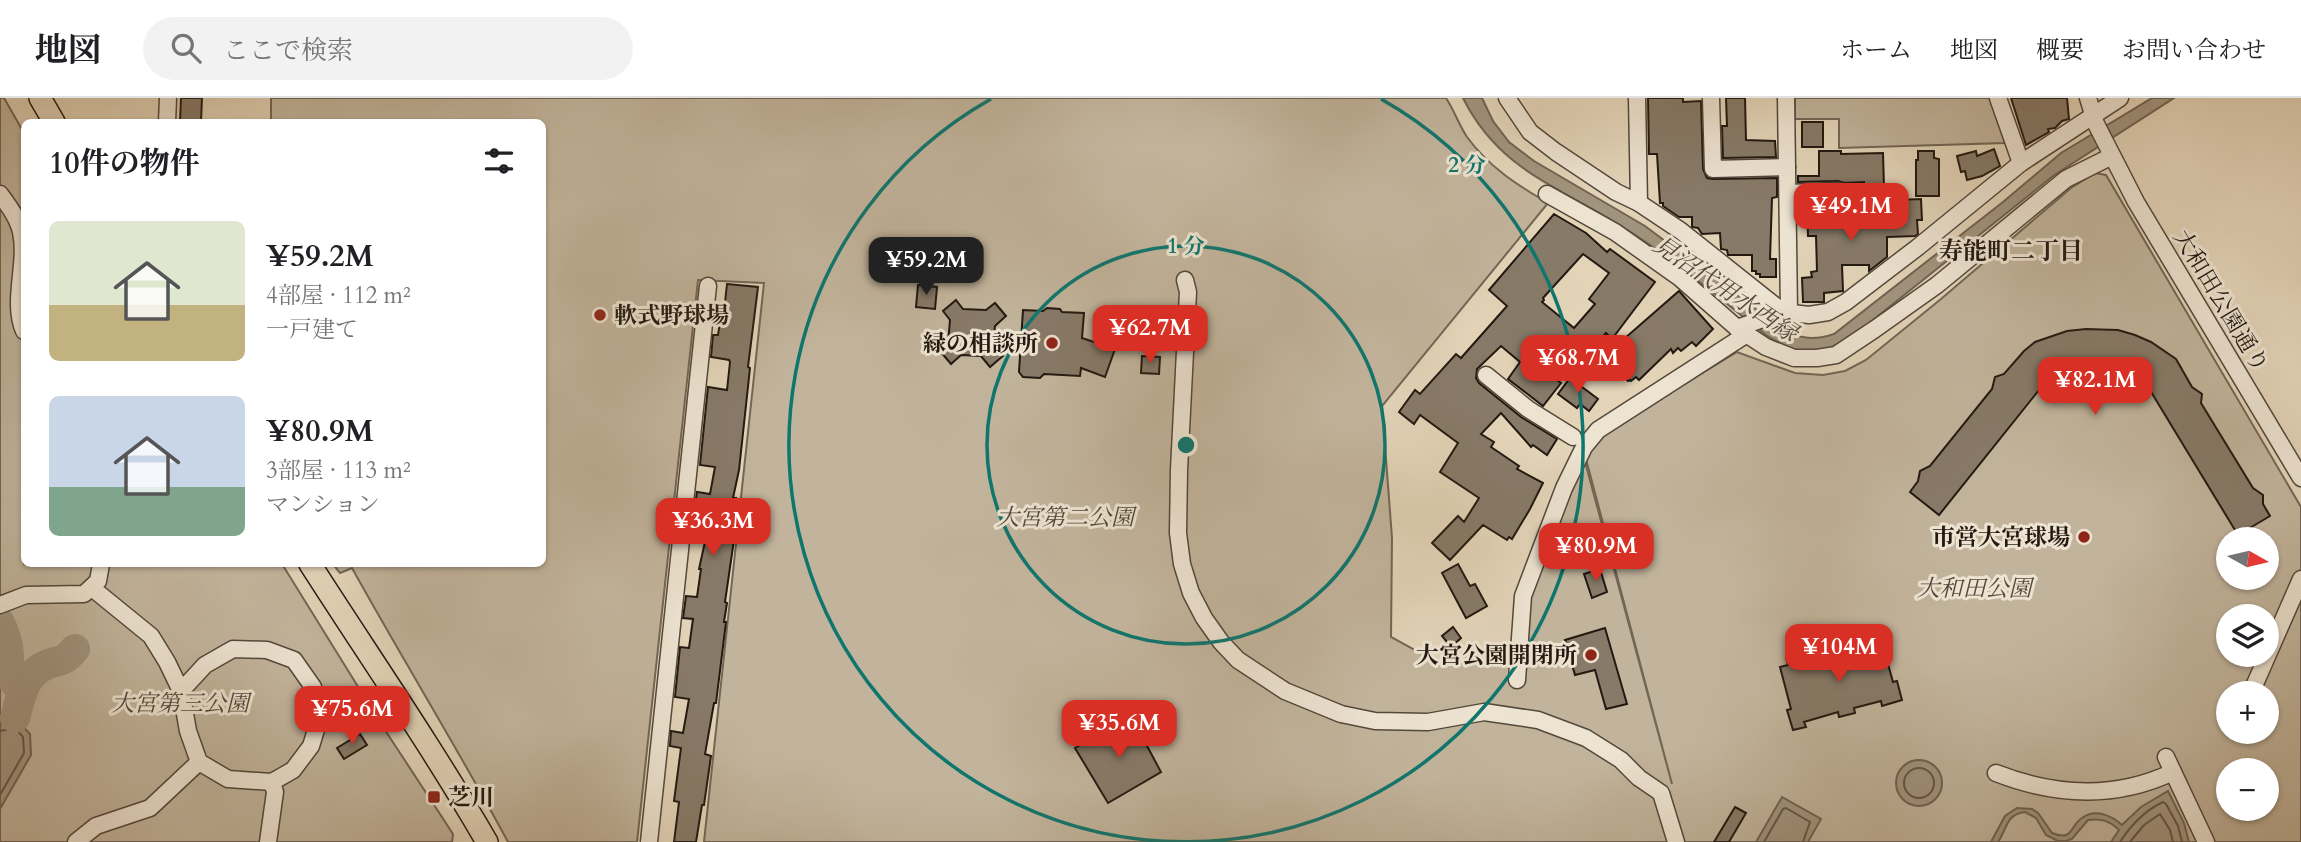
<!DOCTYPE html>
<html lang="ja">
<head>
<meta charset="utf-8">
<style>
  :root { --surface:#fff; --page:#f2f2f2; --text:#202124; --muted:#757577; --line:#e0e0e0; --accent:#d93025 }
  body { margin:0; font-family:Cardo,"Noto Serif JP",serif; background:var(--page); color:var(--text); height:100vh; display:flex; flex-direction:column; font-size:26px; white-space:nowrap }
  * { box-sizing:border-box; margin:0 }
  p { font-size:23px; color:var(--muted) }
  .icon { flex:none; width:38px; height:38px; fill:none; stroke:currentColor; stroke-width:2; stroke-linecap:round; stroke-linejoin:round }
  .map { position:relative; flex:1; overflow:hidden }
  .details { position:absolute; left:21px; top:21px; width:525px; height:448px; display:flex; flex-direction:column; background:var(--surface); border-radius:10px; box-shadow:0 2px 5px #0004 }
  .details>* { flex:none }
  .needle { width:46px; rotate:98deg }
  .controls { position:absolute; left:2216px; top:429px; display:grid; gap:14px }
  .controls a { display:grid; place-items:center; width:63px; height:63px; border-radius:50%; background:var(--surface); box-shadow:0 2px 5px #0004; font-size:35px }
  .price { position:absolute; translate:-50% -60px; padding:0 16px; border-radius:14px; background:var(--accent); color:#fff; font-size:23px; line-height:46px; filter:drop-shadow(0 2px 4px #0008) }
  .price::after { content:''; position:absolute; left:50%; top:42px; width:21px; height:16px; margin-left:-10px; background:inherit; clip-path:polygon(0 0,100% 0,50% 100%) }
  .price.current { background:#222; color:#fff }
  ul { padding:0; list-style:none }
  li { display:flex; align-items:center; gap:21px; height:175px; padding:0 28px }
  li span { display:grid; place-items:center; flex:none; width:196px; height:140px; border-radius:10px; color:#555 }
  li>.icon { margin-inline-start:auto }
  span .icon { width:84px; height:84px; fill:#fffc; stroke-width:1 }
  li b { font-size:30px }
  h2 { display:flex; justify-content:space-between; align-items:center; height:84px; padding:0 28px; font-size:30px }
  header { display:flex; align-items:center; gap:42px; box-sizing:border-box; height:98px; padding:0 35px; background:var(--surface); border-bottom:2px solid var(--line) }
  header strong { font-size:33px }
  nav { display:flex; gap:38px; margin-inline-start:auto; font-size:24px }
  .search { width:490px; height:63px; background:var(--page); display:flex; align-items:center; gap:18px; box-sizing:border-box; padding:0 24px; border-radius:38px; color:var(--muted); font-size:26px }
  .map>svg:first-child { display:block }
  .green { fill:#c2b49c; stroke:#726656; stroke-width:2; fill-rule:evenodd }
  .water { fill:#a2947f; stroke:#6f6353; stroke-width:2 }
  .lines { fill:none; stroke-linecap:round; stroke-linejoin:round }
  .shore { stroke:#625648; stroke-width:2 }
  .river { stroke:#a2947f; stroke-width:30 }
  .building { fill:#877a68; stroke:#231911; stroke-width:2; fill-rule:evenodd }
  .minor-casing { stroke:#53483b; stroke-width:19 }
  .major-casing { stroke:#231911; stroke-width:24 }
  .minor { stroke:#ede3d1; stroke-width:16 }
  .major { stroke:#e3d4b8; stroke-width:21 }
  .ring { fill:none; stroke:#0f766e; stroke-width:3.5 }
  .poi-dot { fill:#8f2418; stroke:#ede3d1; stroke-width:2.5 }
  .labels { text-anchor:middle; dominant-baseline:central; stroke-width:6; stroke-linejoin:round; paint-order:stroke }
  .street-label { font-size:23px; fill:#231911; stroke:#ede3d1 }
  .poi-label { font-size:23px; font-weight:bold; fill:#231911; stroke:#ede3d1; text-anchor:end }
  .park-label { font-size:23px; font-style:italic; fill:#53483b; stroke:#ede3d1 }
  .neighbourhood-label { font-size:24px; font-weight:bold; fill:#231911; stroke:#ede3d1 }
  .water-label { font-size:24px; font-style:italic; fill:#564a3d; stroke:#ede3d1 }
  .centre { fill:#0f766e; stroke:#ede3d1; stroke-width:3.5 }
  .ring-label { font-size:21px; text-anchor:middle; font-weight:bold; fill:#0f766e; stroke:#ede3d1; stroke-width:6; stroke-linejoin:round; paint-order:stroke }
</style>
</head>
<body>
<header>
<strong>地図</strong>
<div class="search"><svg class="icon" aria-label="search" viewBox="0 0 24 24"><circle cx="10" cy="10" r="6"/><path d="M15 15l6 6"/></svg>ここで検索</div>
<nav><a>ホーム</a><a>地図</a><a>概要</a><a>お問い合わせ</a></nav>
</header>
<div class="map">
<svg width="2301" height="744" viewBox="0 0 2301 744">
  <rect width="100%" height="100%" fill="#e3d4b8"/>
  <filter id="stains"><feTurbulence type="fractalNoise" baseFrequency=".00286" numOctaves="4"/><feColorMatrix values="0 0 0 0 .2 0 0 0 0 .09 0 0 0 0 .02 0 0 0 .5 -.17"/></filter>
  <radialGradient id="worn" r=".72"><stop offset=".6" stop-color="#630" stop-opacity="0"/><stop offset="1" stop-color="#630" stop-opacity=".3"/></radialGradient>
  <g class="green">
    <polygon points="0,0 4,0 24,35 24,466 282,466 383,629 453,736 452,744 0,744"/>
    <path d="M271,0H1446C1454,12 1459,27 1467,39C1489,69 1517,87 1548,105L1382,308L1392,440L1391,539L1440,566L1481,550C1490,564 1500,568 1514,559L1529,496L1584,360L1672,686L1586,361L1599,338L1737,254L1795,275L1823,277L1845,273L1866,262L1941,201L2071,90L2095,75L2106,77L2301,409V744H704L764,185L698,182L637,744H508C458,651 403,562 352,470L340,475L333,466H542V24H271ZM2228,441H2266V480H2228ZM2228,518H2266V556H2228ZM2228,595H2266V634H2228ZM2228,672H2266V710H2228Z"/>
    <polygon points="1795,0 1990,0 2006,45 1839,50 1839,21 1795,21"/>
  </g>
  <g class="water">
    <path d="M1463,0H1482L1493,23L1509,44L1534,63L1645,128L1788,235C1805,241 1817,242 1834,236L2003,104L2061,55L2152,0H2174L2053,78L1853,238C1818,259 1800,259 1766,237C1720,201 1675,162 1626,131C1561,89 1500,74 1463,0Z"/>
    <polygon points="15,620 30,636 31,657 0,711 0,627"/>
    <circle cx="1919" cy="685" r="23"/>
    <path d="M2168,693L2184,725L2189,744H2111L2119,732C2110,723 2101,720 2088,722L2072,741L2066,743H2058L2046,737L2036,720L2025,714C2006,716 2007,731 1998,744H1991L2005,718L2017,710L2032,711L2038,715L2052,735C2074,744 2070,727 2082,720C2096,710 2112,718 2122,727L2141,709Z"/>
    <polygon points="1782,699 1821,721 1808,744 1756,744"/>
  </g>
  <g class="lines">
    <g class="shore">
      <polyline points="0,633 15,630 23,639 24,655 0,697"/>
      <circle cx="1919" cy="685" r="15"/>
      <polyline points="1764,744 1783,711 1786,710 1810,724 1803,744"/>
      <path d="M2120,744C2131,727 2144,713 2163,704L2166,706L2178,728L2182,744"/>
      <polyline points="2130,744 2144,727 2160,716 2170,732 2173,744"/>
    </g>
    <g class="river">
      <path d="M0,525C9,543 10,558 9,578L22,593"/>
      <path d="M15,620C21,599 24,576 46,567C62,560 61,567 75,551"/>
    </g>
  </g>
  <g class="building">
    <polygon points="181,0 202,0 201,24 180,24"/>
    <polygon points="1648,0 1683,0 1683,4 1701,3 1703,71 1707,80 1713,81 1777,80 1777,99 1772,100 1770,161 1776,161 1776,179 1760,179 1760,176 1756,176 1756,173 1752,173 1752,157 1728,157 1727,152 1721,151 1720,135 1702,136 1698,130 1692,129 1692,119 1679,119 1663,108 1663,105 1660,105 1657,56 1649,56"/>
    <polygon points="1726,0 1745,0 1746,42 1775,43 1776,59 1723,60 1722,28 1727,28"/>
    <polygon points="2011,0 2067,0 2069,21 2062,23 2055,30 2048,31 2049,34 2026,47"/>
    <rect x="1802" y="24" width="21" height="25"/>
    <polygon points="1994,51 2000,68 1982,78 1967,82 1965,73 1961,74 1957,58 1976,53 1977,58"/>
    <polygon points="1819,53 1841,53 1841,56 1883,55 1884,89 1864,90 1864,84 1844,85 1838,83 1798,84 1798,78 1819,78"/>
    <polygon points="1918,53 1934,53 1934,60 1939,61 1939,98 1916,98 1916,62 1918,62"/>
    <polygon points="1921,101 1922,122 1917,122 1918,136 1915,138 1887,139 1887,159 1869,173 1869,167 1842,167 1843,193 1824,195 1824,204 1803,204 1802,180 1812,179 1811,174 1817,173 1816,138 1808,138 1807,111 1804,112 1804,105 1839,103 1839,123 1860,122 1897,121 1896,102"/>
    <path d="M1554,116L1586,135L1607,154L1610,151L1655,184L1612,241L1606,235L1587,257L1584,254L1579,259L1561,244L1541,270L1561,285L1543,308L1508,281L1520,264L1501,248L1477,271L1476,280L1479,285L1521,319L1557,341L1547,357L1533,347L1531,349L1501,315L1481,336L1494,344L1491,349L1519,368L1517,371L1543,385L1530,411L1512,441L1509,439L1507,442L1483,427L1450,462L1432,445L1458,418L1464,424L1479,400L1440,374L1458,345L1420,317L1414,326L1399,314L1415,292L1420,296L1456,256L1461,260L1507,208L1489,192ZM1583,156L1609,175L1589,201L1595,206L1574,230L1542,204L1544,202L1543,200Z"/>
    <polygon points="727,186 758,189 748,269 750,270 739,372 733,400 736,400 731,427 736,428 725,504 727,505 724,524 726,524 716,605 714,605 705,656 711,658 704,707 702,707 696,744 674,744 679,704 674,703 681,650 670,648 671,633 683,635 689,601 675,599 680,549 689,550 693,521 683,520 686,498 697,499 701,471 699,471 710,421 705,421 707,409 695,408 697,394 710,396 715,369 700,367 708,289 727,292 730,264 729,262 711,259 713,237 718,237 722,212 724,213"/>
    <polygon points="918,187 937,189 935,211 916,209"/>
    <polygon points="1679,193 1713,231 1696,248 1692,244 1681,253 1678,250 1673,255 1671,251 1639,282 1636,279 1631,283 1630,282 1628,283 1619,273 1630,261 1617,247"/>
    <polygon points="956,202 963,211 986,212 995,205 1006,218 995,228 993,246 1003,258 990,269 981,258 961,257 951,266 940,253 948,245 950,222 943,213"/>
    <polygon points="1047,210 1060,211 1062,214 1084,215 1082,240 1115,251 1105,279 1081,270 1080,278 1044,276 1040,280 1023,279 1019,274 1023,212 1043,213"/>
    <polygon points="2086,231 2118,232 2135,237 2151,244 2176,261 2192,289 2202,296 2201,305 2253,390 2263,397 2263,406 2270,418 2238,437 2145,284 2139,279 2107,269 2082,268 2051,277 1939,417 1910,394 1918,383 1920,373 1930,368 1992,291 1995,279 2004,276 2024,253 2035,244 2067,233"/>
    <polygon points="1142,258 1160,259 1159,276 1141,275"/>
    <polygon points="1570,280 1598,301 1589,313 1580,306 1577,310 1558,296"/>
    <polygon points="1458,466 1470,488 1475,486 1487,508 1466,520 1442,475"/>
    <polygon points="1600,471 1607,494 1592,500 1584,476"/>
    <polygon points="1453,529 1461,540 1451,549 1442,538"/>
    <polygon points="1605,530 1627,606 1606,611 1595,572 1575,577 1565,542"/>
    <polygon points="1881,541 1893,584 1897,583 1902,602 1882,608 1881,603 1854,610 1855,615 1839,619 1838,614 1804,624 1806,629 1793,632 1787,612 1791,611 1780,569 1788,567 1786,560 1799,556 1801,563 1816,559 1818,569 1846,561 1844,551"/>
    <polygon points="1131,618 1161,674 1108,705 1075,650"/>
    <polygon points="360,636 367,647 344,661 337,650"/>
    <polygon points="1735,709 1746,715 1729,744 1714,744"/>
  </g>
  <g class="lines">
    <defs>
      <g id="minor">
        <polyline points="1507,0 1530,34 1556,54 1616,94 1639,105 1681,133 1783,214 1809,217 1828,214 1846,204 1918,149 2021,65 2120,0"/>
        <polyline points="1637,0 1639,105"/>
        <polyline points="1711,0 1713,71 1787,69"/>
        <polyline points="1786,0 1789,214"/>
        <polyline points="1998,0 2021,65"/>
        <polyline points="2088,0 2096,26 2136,104 2301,380"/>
        <polyline points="167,24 168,0"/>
        <polyline points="1788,95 1838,93"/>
        <path d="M0,96C8,107 18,120 21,134C28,166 11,203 24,233"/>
        <polyline points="1547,96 1615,134 1680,180 1737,230 1766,249 1794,260 1817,260 1836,257 1875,231 1937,187 2066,81 2112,58"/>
        <polyline points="1185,182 1188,194 1179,372 1178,435 1182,466 1191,495 1204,520 1221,544 1238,562 1285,593 1341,616 1375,623 1428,624 1484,614 1538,622 1586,640 1621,662 1639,680 1661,695 1676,744"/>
        <polyline points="1737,230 1783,214"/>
        <polyline points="1486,277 1528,311 1573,339"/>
        <polyline points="92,490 151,538 167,564 181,593 188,633 199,664 228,681 272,684 293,672 311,648 319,622 313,589 294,562 267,552 233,551 205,567 181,593"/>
        <polyline points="0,507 26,497 84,496 98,483 101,466"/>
        <polyline points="1517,582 1523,498 1564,390 1584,349 1598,332 1747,236"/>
        <polyline points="2251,595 2301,481"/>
        <polyline points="2166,659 2206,744"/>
        <path d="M1996,675C2055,698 2114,702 2173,674"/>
        <polyline points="76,744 96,728 150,710 199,664"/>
        <polyline points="268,744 275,694 272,684"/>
        <polyline points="649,744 708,188"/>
      </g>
      <g id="major">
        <polyline points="40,0 54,24"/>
        <path d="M310,466C369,558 432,649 487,744"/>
      </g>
    </defs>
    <use href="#minor" class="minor-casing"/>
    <use href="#major" class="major-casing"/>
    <use href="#minor" class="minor"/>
    <use href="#major" class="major"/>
  </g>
  <g class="ring">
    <circle cx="1186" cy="347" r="199"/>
    <path d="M1381 1A397 397 0 1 1 991 1"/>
  </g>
  <g class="poi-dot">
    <circle cx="600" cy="217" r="7"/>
    <circle cx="1052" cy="245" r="7"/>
    <circle cx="2084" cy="439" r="7"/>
    <circle cx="1591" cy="557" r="7"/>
    <rect x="427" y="692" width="14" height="14" rx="3.5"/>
  </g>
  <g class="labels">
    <g class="street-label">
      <text transform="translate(2221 203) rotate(59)">大和田公園通り</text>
    </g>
    <g class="poi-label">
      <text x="614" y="217" text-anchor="start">軟式野球場</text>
      <text x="1038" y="245">緑の相談所</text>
      <text x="2070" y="439">市営大宮球場</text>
      <text x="1577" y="557">大宮公園開閉所</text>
      <text x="448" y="699" text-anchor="start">芝川</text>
    </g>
    <g class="park-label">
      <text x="1065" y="419">大宮第二公園</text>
      <text x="1974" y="490">大和田公園</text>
      <text x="180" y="605">大宮第三公園</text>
    </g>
    <g class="neighbourhood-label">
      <text x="2011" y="153">寿能町二丁目</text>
    </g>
    <g class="water-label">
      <text transform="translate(1725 191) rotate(34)">見沼代用水西縁</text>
    </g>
  </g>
  <circle cx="1186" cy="347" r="10" class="centre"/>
  <g class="ring-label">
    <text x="1467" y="74">2 分</text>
    <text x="1186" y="155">1 分</text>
  </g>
  <rect width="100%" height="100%" filter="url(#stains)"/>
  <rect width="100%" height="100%" fill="url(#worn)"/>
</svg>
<div class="controls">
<a><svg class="needle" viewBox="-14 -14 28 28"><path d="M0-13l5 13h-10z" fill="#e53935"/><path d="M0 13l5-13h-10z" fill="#757577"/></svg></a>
<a><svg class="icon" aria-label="layers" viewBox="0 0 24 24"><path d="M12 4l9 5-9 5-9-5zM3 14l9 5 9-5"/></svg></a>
<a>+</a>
<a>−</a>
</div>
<b class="price" style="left:1851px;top:145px">¥49.1M</b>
<b class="price current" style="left:926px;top:199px">¥59.2M</b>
<b class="price" style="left:1150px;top:267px">¥62.7M</b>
<b class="price" style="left:1578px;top:297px">¥68.7M</b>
<b class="price" style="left:2095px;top:319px">¥82.1M</b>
<b class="price" style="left:713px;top:460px">¥36.3M</b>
<b class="price" style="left:1596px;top:485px">¥80.9M</b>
<b class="price" style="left:1839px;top:586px">¥104M</b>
<b class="price" style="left:352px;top:648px">¥75.6M</b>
<b class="price" style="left:1119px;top:662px">¥35.6M</b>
<section class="details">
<h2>10件の物件<svg class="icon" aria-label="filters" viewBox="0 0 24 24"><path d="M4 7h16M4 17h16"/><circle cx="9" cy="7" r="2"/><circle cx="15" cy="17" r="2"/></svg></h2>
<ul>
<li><span style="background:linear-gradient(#dfe7d0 60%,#c2b280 0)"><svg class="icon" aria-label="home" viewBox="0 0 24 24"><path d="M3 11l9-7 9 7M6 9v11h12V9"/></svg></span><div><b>¥59.2M</b><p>4部屋 · 112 m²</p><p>一戸建て</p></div></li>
<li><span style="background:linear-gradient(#c9d6e8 65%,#7fa58c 0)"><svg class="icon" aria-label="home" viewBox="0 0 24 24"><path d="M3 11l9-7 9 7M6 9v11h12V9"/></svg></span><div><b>¥80.9M</b><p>3部屋 · 113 m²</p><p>マンション</p></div></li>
</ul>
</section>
</div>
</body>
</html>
